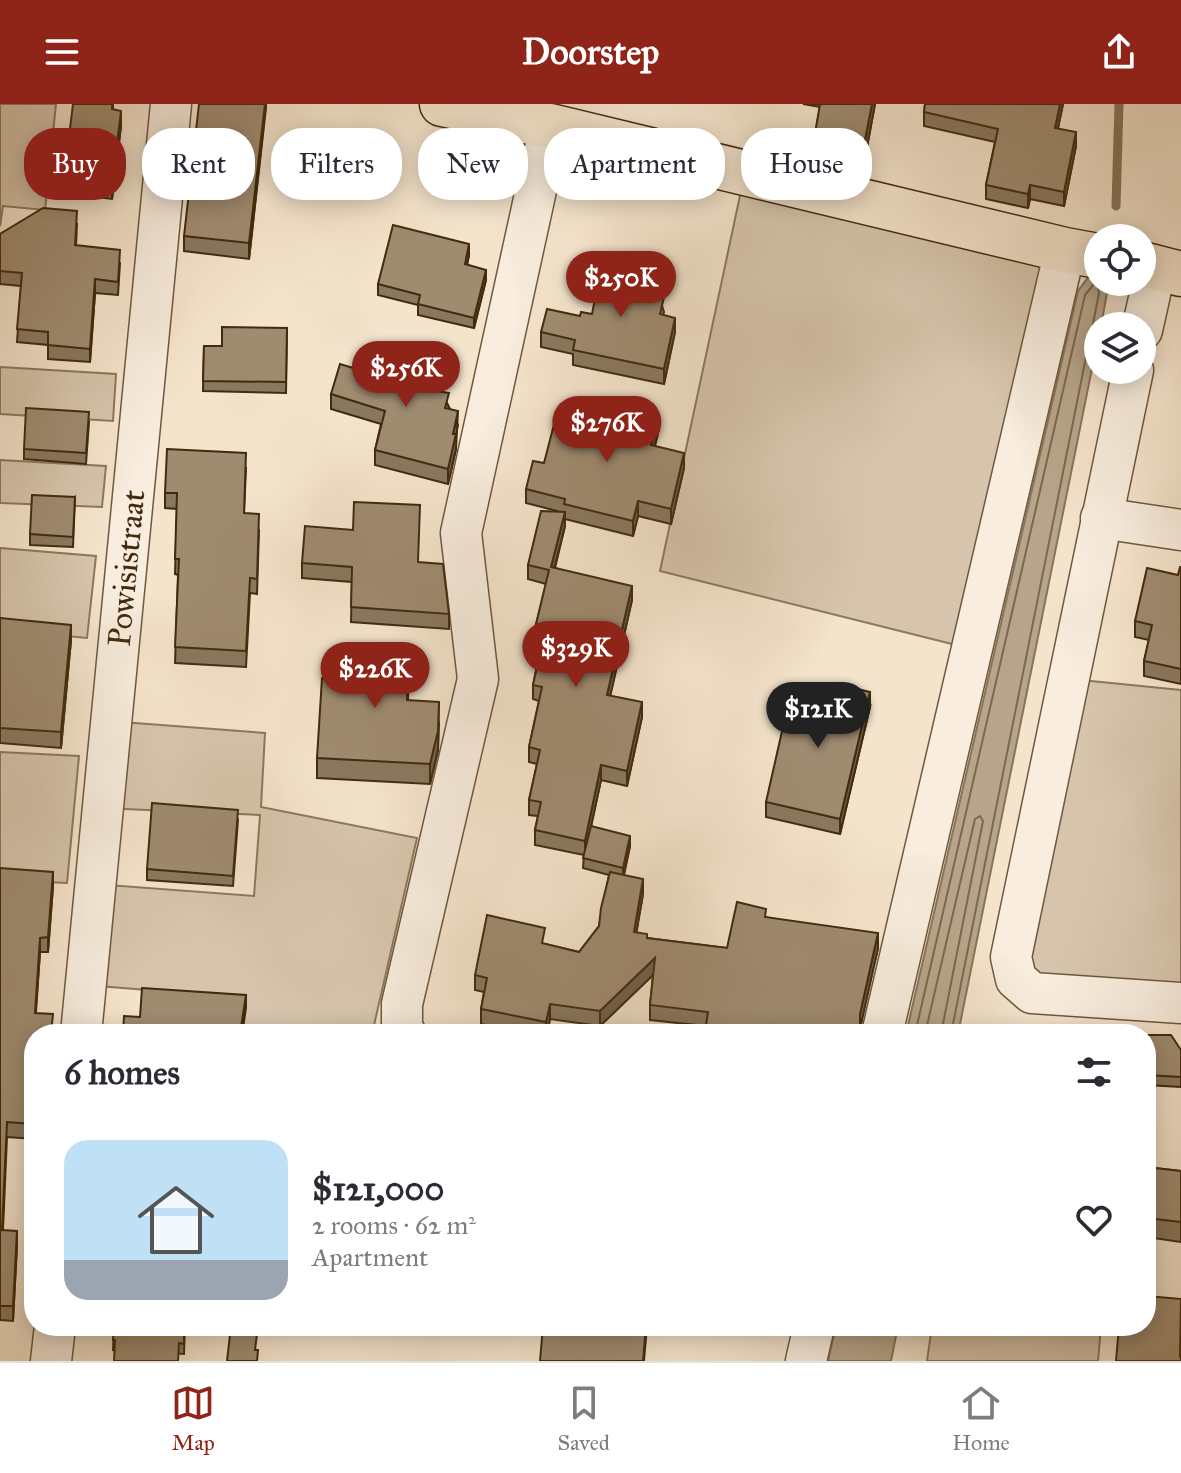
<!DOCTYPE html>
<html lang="en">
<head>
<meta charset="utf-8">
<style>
  :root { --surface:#fff; --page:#f2f2f3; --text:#2b2b33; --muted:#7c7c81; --line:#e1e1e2; --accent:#8f2418 }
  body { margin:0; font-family:"IM FELL Great Primer",serif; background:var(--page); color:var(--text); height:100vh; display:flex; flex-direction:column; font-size:30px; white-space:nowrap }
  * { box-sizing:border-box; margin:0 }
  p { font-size:26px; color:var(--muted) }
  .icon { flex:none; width:44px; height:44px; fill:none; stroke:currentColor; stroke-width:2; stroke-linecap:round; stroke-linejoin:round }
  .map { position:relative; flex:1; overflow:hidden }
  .drawer { position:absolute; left:24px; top:920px; width:1132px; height:312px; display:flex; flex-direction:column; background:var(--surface); border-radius:32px; box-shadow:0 4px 20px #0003 }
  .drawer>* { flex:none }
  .banner { position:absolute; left:24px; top:24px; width:1134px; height:72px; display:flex; gap:16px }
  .fabs { position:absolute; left:1084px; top:120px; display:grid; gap:16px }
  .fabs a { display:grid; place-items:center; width:72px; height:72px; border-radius:50%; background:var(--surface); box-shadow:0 4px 20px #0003; font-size:40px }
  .price { position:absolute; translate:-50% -68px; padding:0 18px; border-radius:28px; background:var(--accent); color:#fff; font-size:26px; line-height:52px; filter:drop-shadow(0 2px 4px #0008) }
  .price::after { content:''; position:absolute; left:50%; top:48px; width:24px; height:18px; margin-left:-12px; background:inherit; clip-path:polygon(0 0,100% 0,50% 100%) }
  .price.current { background:#222; color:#fff }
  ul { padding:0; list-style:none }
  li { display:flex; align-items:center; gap:24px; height:200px; padding:0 40px }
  li span { display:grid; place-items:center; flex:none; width:224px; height:160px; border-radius:24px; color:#555 }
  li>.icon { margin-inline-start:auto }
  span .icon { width:96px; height:96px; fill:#fffc; stroke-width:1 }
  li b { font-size:34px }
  h2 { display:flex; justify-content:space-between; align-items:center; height:96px; padding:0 40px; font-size:34px }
  .pill { padding:0 28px; border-radius:32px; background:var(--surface); box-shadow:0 4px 20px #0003; font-size:28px; line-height:72px }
  .pill.current { background:var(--accent); color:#fff }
  header { display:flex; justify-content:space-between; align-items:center; height:104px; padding:0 40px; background:var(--accent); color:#fff; font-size:36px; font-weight:700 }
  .menu { display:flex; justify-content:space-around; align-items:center; height:112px; border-top:2px solid var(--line); background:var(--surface); font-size:22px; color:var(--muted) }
  .menu a { display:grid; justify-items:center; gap:4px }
  .menu .current { color:var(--accent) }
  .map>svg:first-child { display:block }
  .green { fill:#d6c5ac; stroke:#8c785c; stroke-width:2 }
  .water { fill:#b7a58b; stroke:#887459; stroke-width:2 }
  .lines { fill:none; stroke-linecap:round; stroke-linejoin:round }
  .shore { stroke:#7c684c; stroke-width:2 }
  .stream { stroke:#887459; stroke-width:9 }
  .minor-casing { stroke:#6e593d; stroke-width:43 }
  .major-casing { stroke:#422b0d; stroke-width:47 }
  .minor { stroke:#f8edde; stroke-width:40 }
  .major { stroke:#f4e4cc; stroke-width:44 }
  .wall { fill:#897860; stroke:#422b0d; stroke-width:2 }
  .shaded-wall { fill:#6f614e; stroke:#422b0d; stroke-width:2 }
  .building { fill:#9f8b70; stroke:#422b0d; stroke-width:2 }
  .labels { text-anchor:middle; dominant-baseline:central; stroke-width:7; stroke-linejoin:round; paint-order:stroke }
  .street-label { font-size:32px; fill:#422b0d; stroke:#f8edde }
</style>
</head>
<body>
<header><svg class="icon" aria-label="menu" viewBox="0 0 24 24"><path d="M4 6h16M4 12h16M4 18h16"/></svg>Doorstep<svg class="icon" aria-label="share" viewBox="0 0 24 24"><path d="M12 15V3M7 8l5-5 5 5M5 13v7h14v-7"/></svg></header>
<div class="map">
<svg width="1181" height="1257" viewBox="0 0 1181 1257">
  <rect width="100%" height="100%" fill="#f4e4cc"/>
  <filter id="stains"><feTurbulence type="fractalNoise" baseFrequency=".0025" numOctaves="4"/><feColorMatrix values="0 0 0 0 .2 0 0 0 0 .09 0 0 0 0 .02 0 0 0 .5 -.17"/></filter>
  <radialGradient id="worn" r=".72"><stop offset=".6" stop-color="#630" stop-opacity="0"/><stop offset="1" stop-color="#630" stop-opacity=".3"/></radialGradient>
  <g class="green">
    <polygon points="0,0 56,0 45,106 3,102 0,122"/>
    <polygon points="741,87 1045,160 956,541 660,467"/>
    <polygon points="0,263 116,270 113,317 0,310"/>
    <polygon points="0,356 106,362 102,403 0,399"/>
    <polygon points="0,444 96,452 87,534 0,526"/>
    <polygon points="1081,576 1181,586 1181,889 1046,877 1028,861"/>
    <polygon points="109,617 265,629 261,703 417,734 372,930 243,930 246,894 86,881 95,780 254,792 260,711 102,704"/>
    <polygon points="0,648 79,652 67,779 0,776"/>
    <polygon points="932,1222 1101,1222 1098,1257 927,1257"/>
  </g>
  <g class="water">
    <polygon points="1090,171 1098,173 1098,178 1107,178 1107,189 1101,222 1098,222 1098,235 958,930 906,930 1078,187"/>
    <polygon points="836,1222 898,1222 891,1257 828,1257"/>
  </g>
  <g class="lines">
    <g class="shore">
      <polyline points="915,930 1085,191 1094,180 1098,182 1099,189 1093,220 1098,229"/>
      <polyline points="925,930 975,715 980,712 983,717 941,930"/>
      <polyline points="951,930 1086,253 1091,247 1098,245"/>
    </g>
    <polyline class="stream" points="1116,102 1119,0"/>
    <defs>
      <g id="minor">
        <polyline points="1142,226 1156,163"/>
        <polyline points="1133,266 1011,853 1016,875 1032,889 1181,899"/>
        <polyline points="1101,414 1181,426"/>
        <path id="s1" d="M81,930L171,0"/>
        <polyline points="406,930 402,928 402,900 478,575 461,429 550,22"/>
        <polyline points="882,930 1065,146"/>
        <polyline points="51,1257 55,1222"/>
        <polyline points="806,1257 814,1222"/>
      </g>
      <g id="major">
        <polyline points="442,0 550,22 1065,146 1098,152"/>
        <polyline points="1142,160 1181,170"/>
      </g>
    </defs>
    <use href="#minor" class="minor-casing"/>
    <use href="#major" class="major-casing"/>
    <use href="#minor" class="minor"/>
    <use href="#major" class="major"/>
  </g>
  <g class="wall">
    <polygon points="113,0 113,5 121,22 112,95 64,89 64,74"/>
    <polygon points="266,0 249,155 184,147 184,132"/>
    <polygon points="803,0 875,0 865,54 856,51 854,61 814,54 814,36 820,3"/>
    <polygon points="925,0 1063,0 1058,24 1076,42 1064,102 1030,95 1028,104 986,95 986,81 995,38 924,22 924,8"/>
    <polygon points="77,120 76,142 120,159 118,191 95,189 90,258 48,255 48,241 17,238 21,182 0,180 0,130"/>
    <polygon points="469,151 467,161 486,176 474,224 418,211 418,201 378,191 378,180"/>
    <polygon points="662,176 659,192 664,208 663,211 675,228 664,280 573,261 573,250 541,243 541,228 580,212 592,210"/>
    <polygon points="287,224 286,289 203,287 204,242 222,242"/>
    <polygon points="393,268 443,277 441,287 458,321 456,331 456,345 448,380 375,361 375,346 381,320 331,305 331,290 383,273"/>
    <polygon points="582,316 659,325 655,342 684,364 671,420 638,412 633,432 565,415 565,422 555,464 632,496 610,592 642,613 627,682 601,676 591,722 630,742 624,771 643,790 636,829 647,834 727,844 766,813 878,844 860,922 865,930 706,930 706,922 650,916 650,901 653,871 600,922 550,915 547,930 532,930 481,920 481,905 484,888 475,886 475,871 545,840 579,848 599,822 609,771 583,764 584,751 535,741 535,726 538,712 529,711 529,696 537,660 529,658 529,643 539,597 533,595 533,581 539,553 532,552 532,537 546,480 528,475 528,461 557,407 526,399 526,385 544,359"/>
    <polygon points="89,318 86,360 24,355 24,345"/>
    <polygon points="246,364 244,409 259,426 257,490 250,489 246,563 175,559 178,471 175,470 177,405 165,404 165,389"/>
    <polygon points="75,393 73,443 30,441 30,430"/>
    <polygon points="418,458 449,510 449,525 351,518 352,478 302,474 302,459"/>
    <polygon points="1181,463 1181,580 1144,572 1144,557 1149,536 1135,533 1135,517 1178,471"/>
    <polygon points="0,514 71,536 61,644 0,639"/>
    <polygon points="409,565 408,596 439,618 438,646 430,680 317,674 317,654 337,575"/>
    <polygon points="870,603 840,730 766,713 766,698"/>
    <polygon points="238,716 233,782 147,776 147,765"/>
    <polygon points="0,764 53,782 48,848 40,848 34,930 34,1035 7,1033 3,1126 17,1141 13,1217 0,1216"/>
    <polygon points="1146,931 1181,946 1181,983 1146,981"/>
    <polygon points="1146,1063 1181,1067 1181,1138 1146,1133"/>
    <polygon points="114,1222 185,1222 184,1250 113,1246"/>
  </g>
  <g class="shaded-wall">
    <polygon points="265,0 266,0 266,4 249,155 249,139"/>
    <polygon points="872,0 875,0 865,54 865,36"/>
    <polygon points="1060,0 1063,0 1055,38 1055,24"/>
    <polygon points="121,7 121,22 112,95 112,80"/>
    <polygon points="1076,28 1076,42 1064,102 1064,88"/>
    <polygon points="856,34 856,51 854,61 854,43"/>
    <polygon points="1030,81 1030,95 1028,104 1028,90"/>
    <polygon points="469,140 469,151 465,171 465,160"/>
    <polygon points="662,162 662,176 656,206 656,192"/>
    <polygon points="486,166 486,176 474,224 474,214"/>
    <polygon points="95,175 95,189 90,258 90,245"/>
    <polygon points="675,214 675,228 664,280 664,265"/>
    <polygon points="443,262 443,277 437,301 437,287"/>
    <polygon points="458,307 456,345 448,380 448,365 453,330"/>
    <polygon points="659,311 659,325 651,356 651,341"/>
    <polygon points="684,349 684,364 671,420 671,405"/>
    <polygon points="638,397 638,412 633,432 633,417"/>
    <polygon points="565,408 565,422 551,477 551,463"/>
    <polygon points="632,482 632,496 607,606 607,591"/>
    <polygon points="71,521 71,536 61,644 61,628"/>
    <polygon points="870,588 870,603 840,730 840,715"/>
    <polygon points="439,598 438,646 430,680 430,660"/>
    <polygon points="642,598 642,613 627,682 627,667"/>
    <polygon points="601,661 601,676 585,751 585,737"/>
    <polygon points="630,732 630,742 623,774 623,764"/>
    <polygon points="53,768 53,782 48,848 48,833"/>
    <polygon points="643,775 643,790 634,843 634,828"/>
    <polygon points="878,829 878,844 860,925 860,910"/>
    <polygon points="40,834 40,848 35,923 35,909"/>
    <polygon points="655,854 655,869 600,922 600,907"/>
    <polygon points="246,891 246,904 242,930 240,930"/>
    <polygon points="550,900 550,915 546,930 546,918"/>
    <polygon points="17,1127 17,1141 13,1217 13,1202"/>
    <polygon points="646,1222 647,1222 644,1257 643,1257"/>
  </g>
  <g class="building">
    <polygon points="73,0 112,0 112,5 121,7 112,80 64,74"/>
    <polygon points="199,0 265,0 249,139 184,132"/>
    <polygon points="820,0 872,0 865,36 856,34 854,43 814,36"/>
    <polygon points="925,0 1060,0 1055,24 1076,28 1064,88 1030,81 1028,90 986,81 998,25 924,8"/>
    <polygon points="43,104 77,107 75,141 120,146 118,178 95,175 90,245 48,241 48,228 17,225 22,169 0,167 0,130"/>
    <polygon points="393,121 469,140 465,160 486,166 474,214 418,200 420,191 378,180"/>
    <polygon points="627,155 662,162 656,192 664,193 660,210 675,214 664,265 573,246 575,236 541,228 547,205 580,212 581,208 592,210 599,175 625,163"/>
    <polygon points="222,223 287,224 286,278 203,277 204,242 222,242"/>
    <polygon points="398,250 443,262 437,287 449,289 445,304 458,307 453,330 456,330 448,365 375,346 385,307 331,290 340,260 383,273 385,266 393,268"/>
    <polygon points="585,303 634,315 636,305 659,311 651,341 684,349 671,405 638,397 633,417 564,400 565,395 526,385 533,357 544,359 557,309 582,316"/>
    <polygon points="26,304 89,308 86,349 24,345"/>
    <polygon points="167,345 246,349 244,409 259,410 257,475 250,474 246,547 175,543 179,455 175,455 177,389 165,389"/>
    <polygon points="32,391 75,393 73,433 30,430"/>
    <polygon points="354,398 420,401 418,458 443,460 449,510 351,503 352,463 302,459 305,422 353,426"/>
    <polygon points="541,407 565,408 551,463 632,482 607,591 642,598 627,667 601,661 585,737 535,726 541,698 529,696 540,646 529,643 542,583 533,581 542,539 532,537 549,466 528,461"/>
    <polygon points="1180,463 1181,463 1181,565 1144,557 1152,521 1135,517 1147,464 1178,471"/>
    <polygon points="0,514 71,521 61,628 0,624"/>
    <polygon points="339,541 409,546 407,596 439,598 438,627 430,660 317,654 322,574 337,575"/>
    <polygon points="833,579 870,588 840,715 766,698 792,583 830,592"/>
    <polygon points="152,699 238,706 233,772 147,765"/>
    <polygon points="591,722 630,732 623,764 583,754"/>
    <polygon points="0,764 53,768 48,833 40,834 35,909 53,910 51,930 34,930 34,1020 7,1018 2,1126 17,1127 13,1202 0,1202"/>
    <polygon points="610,768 643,775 634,828 647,830 647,834 727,844 737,798 766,805 765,813 878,829 860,910 860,922 865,930 833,929 833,930 795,930 752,924 751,926 706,921 708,908 650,901 655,854 600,907 550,900 546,918 481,905 487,874 475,871 487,811 545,824 542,839 579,848 599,822 601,804"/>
    <polygon points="142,884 246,891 240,930 123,930 124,912 140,913"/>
    <polygon points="1009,928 1044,930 1008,930"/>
    <polygon points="1146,931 1171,931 1181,946 1181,973 1146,971"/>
    <polygon points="1146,1063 1181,1067 1181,1118 1146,1114"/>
    <polygon points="1146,1192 1181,1195 1180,1253 1181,1253 1181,1257 1116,1257 1119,1222 1146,1222"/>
    <polygon points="114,1222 184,1222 184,1240 179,1239 178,1257 114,1257 115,1236 113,1236"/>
    <polygon points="231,1222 258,1222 255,1246 258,1246 257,1257 227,1257"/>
    <polygon points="543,1222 646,1222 643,1257 540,1257"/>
  </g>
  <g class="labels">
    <g class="street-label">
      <text stroke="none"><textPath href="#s1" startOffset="468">Powisistraat</textPath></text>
    </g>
  </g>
  <rect width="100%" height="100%" filter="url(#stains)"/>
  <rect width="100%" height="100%" fill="url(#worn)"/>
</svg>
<div class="fabs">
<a><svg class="icon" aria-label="locate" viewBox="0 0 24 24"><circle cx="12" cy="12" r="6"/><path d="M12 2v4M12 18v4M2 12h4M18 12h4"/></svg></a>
<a><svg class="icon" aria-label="layers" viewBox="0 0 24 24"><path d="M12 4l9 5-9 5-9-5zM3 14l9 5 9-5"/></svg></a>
</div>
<b class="price" style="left:621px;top:215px">$250K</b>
<b class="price" style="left:406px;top:305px">$256K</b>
<b class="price" style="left:607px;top:360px">$276K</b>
<b class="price" style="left:576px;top:585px">$329K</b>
<b class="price" style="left:375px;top:606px">$226K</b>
<b class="price current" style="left:818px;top:646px">$121K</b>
<div class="banner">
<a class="pill current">Buy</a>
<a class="pill">Rent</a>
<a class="pill">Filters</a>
<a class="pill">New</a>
<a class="pill">Apartment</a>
<a class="pill">House</a>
</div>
<section class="drawer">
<h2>6 homes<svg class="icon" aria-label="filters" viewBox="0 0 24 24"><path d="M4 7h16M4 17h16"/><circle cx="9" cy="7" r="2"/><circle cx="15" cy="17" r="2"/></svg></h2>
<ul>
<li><span style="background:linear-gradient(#bfe0f5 75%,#9aa5b1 0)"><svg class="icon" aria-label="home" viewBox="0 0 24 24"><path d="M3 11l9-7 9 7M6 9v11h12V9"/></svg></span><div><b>$121,000</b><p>2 rooms · 62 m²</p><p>Apartment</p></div><svg class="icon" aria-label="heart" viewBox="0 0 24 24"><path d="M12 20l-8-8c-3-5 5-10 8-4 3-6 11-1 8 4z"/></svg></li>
</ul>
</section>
</div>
<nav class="menu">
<a class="current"><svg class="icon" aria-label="map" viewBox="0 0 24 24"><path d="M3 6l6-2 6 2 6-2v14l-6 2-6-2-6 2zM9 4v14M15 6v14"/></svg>Map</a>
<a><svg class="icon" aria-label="saved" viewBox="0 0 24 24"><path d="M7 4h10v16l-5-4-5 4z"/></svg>Saved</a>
<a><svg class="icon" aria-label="home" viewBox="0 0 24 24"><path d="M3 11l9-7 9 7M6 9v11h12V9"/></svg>Home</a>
</nav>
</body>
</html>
